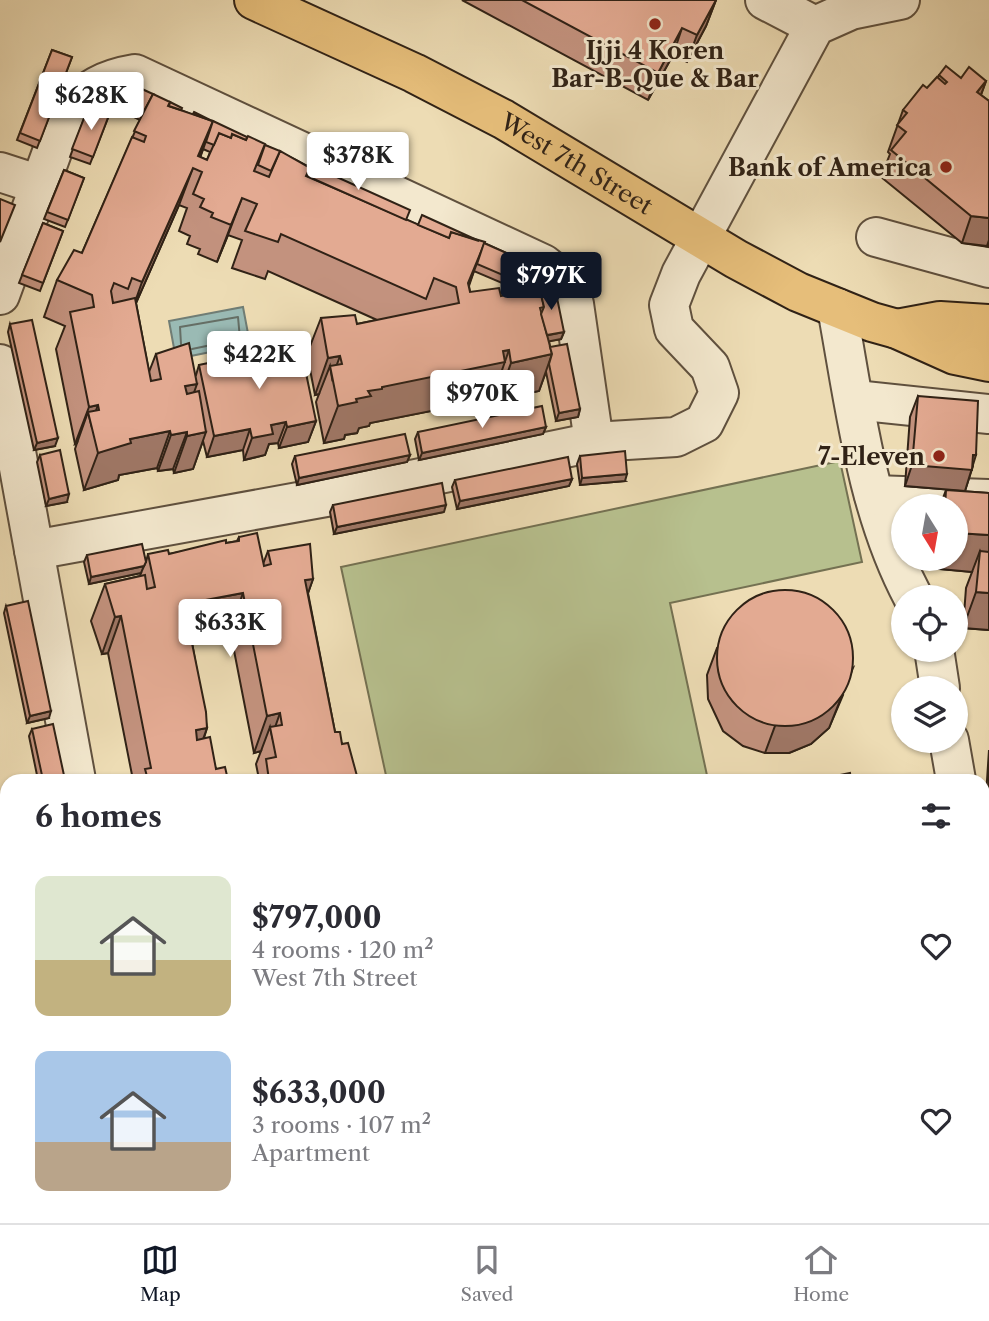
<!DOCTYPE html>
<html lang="en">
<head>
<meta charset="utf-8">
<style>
  :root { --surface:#fff; --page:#f2f2f3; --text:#2b2b33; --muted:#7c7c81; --line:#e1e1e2; --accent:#111827 }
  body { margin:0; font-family:"Libre Caslon Text",serif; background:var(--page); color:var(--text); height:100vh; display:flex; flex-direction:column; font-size:26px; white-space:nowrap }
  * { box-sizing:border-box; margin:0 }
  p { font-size:23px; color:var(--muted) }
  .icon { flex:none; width:38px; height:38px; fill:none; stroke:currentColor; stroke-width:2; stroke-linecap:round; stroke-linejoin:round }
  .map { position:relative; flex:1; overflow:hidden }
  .side { position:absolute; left:0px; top:774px; width:990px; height:450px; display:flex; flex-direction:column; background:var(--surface); border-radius:21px 21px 0 0; box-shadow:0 2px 5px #0004 }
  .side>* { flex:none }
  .needle { width:46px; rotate:169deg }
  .fabs { position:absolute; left:891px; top:494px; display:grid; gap:14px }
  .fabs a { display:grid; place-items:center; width:77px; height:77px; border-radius:50%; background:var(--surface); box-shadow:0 2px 5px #0004; font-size:35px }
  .price { position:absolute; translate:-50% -60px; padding:0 16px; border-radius:7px; background:#fff; color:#222; font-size:23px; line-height:46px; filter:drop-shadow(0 2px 4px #0008) }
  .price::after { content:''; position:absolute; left:50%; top:42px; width:21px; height:16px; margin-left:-10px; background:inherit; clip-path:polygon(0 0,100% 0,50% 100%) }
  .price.on { background:var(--accent); color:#fff }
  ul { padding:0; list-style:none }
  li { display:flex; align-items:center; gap:21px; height:175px; padding:0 35px }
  li span { display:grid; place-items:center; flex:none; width:196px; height:140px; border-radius:14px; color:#555 }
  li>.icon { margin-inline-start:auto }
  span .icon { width:84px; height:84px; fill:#fffc; stroke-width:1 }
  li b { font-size:30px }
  h2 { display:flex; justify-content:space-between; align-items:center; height:84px; padding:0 35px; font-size:30px }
  .tab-bar { display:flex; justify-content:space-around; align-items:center; height:98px; border-top:2px solid var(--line); background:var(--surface); font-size:19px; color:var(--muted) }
  .tab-bar a { display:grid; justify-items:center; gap:4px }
  .tab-bar .on { color:var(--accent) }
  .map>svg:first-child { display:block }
  .green { fill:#b7c08e; stroke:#747152; stroke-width:2 }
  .water { fill:#9abab4; stroke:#707d75; stroke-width:2 }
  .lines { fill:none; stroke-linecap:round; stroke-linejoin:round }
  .shore { stroke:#656e65; stroke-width:2 }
  .stream { stroke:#707d75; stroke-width:8 }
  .minor-casing { stroke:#5f503e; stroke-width:42 }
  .major-casing { stroke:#302216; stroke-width:42 }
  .minor { stroke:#f3e8ce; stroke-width:38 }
  .major { stroke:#e6be7a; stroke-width:38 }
  .wall { fill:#c3927e; stroke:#302216; stroke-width:2; fill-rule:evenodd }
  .shaded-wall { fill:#9f7766; stroke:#302216; stroke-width:2 }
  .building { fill:#e3aa92; stroke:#302216; stroke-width:2 }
  .poi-dot { fill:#8f2418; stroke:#f3e8ce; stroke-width:2.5 }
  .labels { text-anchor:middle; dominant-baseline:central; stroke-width:6; stroke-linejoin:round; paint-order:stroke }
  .poi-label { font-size:24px; font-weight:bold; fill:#302216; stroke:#f3e8ce; text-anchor:end }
  .street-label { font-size:24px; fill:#302216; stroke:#f3e8ce }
</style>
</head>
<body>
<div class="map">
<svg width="989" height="1223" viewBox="0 0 989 1223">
  <rect width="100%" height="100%" fill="#eddcb4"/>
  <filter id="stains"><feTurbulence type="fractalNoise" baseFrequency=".00286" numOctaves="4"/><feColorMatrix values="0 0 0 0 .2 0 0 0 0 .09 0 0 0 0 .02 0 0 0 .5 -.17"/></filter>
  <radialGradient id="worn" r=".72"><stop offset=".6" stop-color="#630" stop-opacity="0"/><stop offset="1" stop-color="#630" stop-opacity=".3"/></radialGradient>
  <g class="green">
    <polygon points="840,461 862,562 670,603 708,780 387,780 341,567"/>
    <polygon points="0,997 7,1017 7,1216 186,1216 188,1223 0,1223"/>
    <polygon points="989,1208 989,1223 918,1223 921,1216 984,1216 984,1210"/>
  </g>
  <polygon class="water" points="243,307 250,344 176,359 169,321"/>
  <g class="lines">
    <polyline class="shore" points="181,344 180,327 238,317 240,339 192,349"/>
    <g class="stream">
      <polyline points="0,1154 7,1160"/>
      <polyline points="66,1216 70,1223"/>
    </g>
    <defs>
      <g id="minor">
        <polyline points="765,0 815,26"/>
        <polyline points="0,172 40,185"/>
        <polyline points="876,237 989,268"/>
        <path d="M0,295L67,111C87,89 105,79 135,74L543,264L562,279L574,304L594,442"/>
        <path d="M837,308C855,405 866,509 913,597"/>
        <polyline points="0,364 76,780"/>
        <polyline points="855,400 989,414"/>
        <polyline points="874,495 989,499"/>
        <polyline points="34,550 348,493 594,442 676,437 704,423 719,393 710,367 674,329 669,305 681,274 815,26 851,10 900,0"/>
        <polyline points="934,649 940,688"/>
        <polyline points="949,740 956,780"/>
        <polyline points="0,901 7,910"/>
        <polyline points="984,989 989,991"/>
        <polyline points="984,1140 989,1142"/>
        <polyline points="361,1216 362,1223"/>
        <polyline points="850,1223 853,1216"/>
      </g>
      <g id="major">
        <path id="s1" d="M254,0L414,73L503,119L736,259L798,292L872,322L897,329L955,355L989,362"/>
        <polyline points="897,329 940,321 989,324"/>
      </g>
    </defs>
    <use href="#minor" class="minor-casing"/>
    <use href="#major" class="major-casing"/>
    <use href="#minor" class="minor"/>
    <use href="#major" class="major"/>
  </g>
  <g class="wall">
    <polygon points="462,0 716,0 706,26 687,62 673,55 648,100"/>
    <polygon points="52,50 72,57 37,148 17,140"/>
    <polygon points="939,75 986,81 981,95 989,101 989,247 962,243 881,177 890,154 888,152 903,110 927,88 937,78"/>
    <polygon points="88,108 109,115 90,164 70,157"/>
    <path d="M132,108L181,110L265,145L296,160L407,220L418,225L484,243L513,256L502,283L474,271L469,286L470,292L501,296L540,291L564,332L561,339L549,341L550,347L580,409L578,417L556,421L546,372L539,391L498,400L496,388L492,399L370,423L369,426L359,428L357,433L345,435L344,439L324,443L316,402L319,394L315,395L307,354L321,318L357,324L377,320L268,271L265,279L232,268L242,240L228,235L217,262L198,254L200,249L187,244L190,236L179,231L187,208L179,205L136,303L149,372L156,354L196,375L199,365L223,364L264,355L269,341L316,421L308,442L279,448L278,443L269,444L265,455L244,460L243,450L207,457L203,441L193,469L174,473L173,469L158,471L157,468L119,475L118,480L84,490L75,449L77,443L75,444L56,349L65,326L44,317L57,280L82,253L140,120L130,115ZM203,149L210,152L207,160L200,157Z"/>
    <polygon points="64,170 84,178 65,227 44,219"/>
    <polygon points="43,223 63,231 40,291 19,283"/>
    <polygon points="10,324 55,446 34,450 8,332"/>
    <polygon points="918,396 973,466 965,491 905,486 910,417"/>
    <polygon points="546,427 543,434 419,460 415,439 418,432"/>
    <polygon points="40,455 67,502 46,506 37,462"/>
    <polygon points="410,455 407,462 297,485 292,464 295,456"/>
    <polygon points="580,456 625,481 580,485 577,464"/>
    <polygon points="572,479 569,486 457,509 452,487 455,480"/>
    <polygon points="946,490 989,493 989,630 963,628 966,588 972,572 929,568 930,558 956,558 956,506 940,506"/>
    <polygon points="333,505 444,512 334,534 330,512"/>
    <polygon points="239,537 263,564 268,551 313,579 308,593 335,732 342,744 357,776 355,780 259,780 259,779 256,764 261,751 254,753 230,630 191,637 207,728 204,738 216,769 228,780 133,780 108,653 102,654 91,621 105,584 140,576 141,573 89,584 84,562 87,555 146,562 148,554 169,554 237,541"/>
    <polygon points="6,606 49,718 27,723 4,613"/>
    <polygon points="717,648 843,695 829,728 811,744 789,753 765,753 743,746 723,731 708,699 707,675"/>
    <polygon points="32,729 65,780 38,780 29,736"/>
    <polygon points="989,750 989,826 984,826"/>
    <polygon points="198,1216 319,1216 321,1223 208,1223 208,1222 200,1223"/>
    <polygon points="320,1216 347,1216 349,1223 322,1223"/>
    <polygon points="692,1216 796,1216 794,1223 690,1223"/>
  </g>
  <g class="shaded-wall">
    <polygon points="716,0 706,26 687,62 697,35"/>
    <polygon points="682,28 673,55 648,100 658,73"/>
    <polygon points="986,81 976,108 977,92"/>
    <polygon points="213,121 200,158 194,168"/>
    <polygon points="193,168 179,205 129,319 142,282"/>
    <polygon points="242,198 228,235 217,262 231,225"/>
    <polygon points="971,216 989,218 989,240 987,246 962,243"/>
    <polygon points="485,242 471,279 455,320 468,283"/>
    <polygon points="564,332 561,339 541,343 544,336"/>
    <polygon points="509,350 492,399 370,423 369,426 359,428 357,433 345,435 344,439 324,443 338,406 356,399 368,391 382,387 503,351"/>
    <polygon points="552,354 539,391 498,400 511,363"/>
    <polygon points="340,356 332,378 330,366 319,394 315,395 328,358"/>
    <polygon points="197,384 184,421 185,386"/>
    <polygon points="98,405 91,424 88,412 77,443 75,444 89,407"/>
    <polygon points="580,409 578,417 556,421 559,413"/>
    <polygon points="316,421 308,442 279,448 287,427"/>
    <polygon points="286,422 278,443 269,444 265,455 244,460 252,438 271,425"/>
    <polygon points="546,427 543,434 419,460 422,453"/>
    <polygon points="250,429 243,450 207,457 214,436"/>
    <polygon points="170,431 157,468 119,475 118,480 84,490 98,453 130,439"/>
    <polygon points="187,432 173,469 158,471 171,435"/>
    <polygon points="206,432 193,469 174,473 187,436"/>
    <polygon points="58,438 55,446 34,450 37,443"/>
    <polygon points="410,455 407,462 297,485 299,478"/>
    <polygon points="976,455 965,491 905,486 912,465"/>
    <polygon points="627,474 625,481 580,485 582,478"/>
    <polygon points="572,479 569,486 457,509 460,501"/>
    <polygon points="69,494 67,502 46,506 49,499"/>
    <polygon points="446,505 444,512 334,534 337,527"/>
    <polygon points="956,533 989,535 989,573 980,551 972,572 929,568 933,558 956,558"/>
    <polygon points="144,566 141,573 89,584 91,577"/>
    <polygon points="313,579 300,616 305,580"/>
    <polygon points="976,592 989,593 989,630 963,628"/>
    <polygon points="243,593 230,630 170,641 184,604"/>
    <polygon points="121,616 108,653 102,654 115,617"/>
    <polygon points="853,668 829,728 811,744 789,753 765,753 775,726"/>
    <polygon points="51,711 49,718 27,723 30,716"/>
    <polygon points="280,713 272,736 270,727 261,751 254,753 267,716"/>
    <polygon points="207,728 194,765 196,730"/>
    <polygon points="357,776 355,780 338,780"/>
    <polygon points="989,809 989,826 984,826 984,824"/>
    <polygon points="203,1216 210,1216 208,1222 200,1223"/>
    <polygon points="218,1216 224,1216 221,1223 216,1223"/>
    <polygon points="253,1218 251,1223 237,1223 238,1222"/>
  </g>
  <g class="building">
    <polygon points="522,0 716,0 697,35 682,28 658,73"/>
    <polygon points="52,50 72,57 40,141 20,133"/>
    <polygon points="946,66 961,78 969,67 986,81 977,92 989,101 989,218 971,216 891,150 906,132 897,125 907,113 903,110 923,85 927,88 937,77 945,84 947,82 939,75"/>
    <polygon points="142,89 155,95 153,94 143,113 132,108"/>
    <polygon points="153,94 170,102 168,106 213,121 198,156 207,160 219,133 231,138 232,134 246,140 248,136 265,144 254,171 269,177 280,151 310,168 306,176 449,238 451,232 485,242 468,283 470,292 499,288 501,296 540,288 544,307 540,308 552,354 511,363 509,350 503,351 505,362 382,387 382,389 368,391 371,396 356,399 357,402 338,406 330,366 342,364 340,356 328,358 321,318 355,315 357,324 459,303 456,287 434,278 426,299 281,234 278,242 245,231 257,204 242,198 231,225 211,217 213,213 200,207 204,199 193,194 202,172 193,168 142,282 132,278 128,289 114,283 111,291 113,303 135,298 151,381 161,379 156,354 189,343 197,384 185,386 187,394 199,391 206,432 187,436 187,432 171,435 170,431 130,439 131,443 98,453 88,412 99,410 98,405 89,407 70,312 94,307 92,295 57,280 74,250 82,253 132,137 144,142 146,136 134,131"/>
    <polygon points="170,102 182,108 181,110 169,106"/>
    <polygon points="88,108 109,115 93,157 72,149"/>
    <polygon points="194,112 212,121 193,114"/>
    <polygon points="213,121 247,137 246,140 232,134 231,138 219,133 214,145 206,142"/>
    <polygon points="265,145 280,151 271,171 258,165"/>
    <polygon points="308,164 410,210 406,220 307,176 310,168 307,166"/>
    <polygon points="64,170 84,178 68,220 47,212"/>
    <polygon points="0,199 15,205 0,242"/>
    <polygon points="422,215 479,241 451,232 449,238 418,225"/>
    <polygon points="43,223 63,231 43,283 22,275"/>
    <polygon points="484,243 513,256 505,276 477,264"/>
    <polygon points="555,288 564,332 547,335 541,314 544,307 540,291"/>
    <polygon points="32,320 58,438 37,443 10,324"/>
    <polygon points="298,335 316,421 287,427 286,422 271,425 273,434 252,438 250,429 214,436 199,365 222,360 223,364 271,354 269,341"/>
    <polygon points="567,344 580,409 559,413 549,364 552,354 550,347"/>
    <polygon points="918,396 978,401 976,455 973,455 972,470 912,465"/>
    <polygon points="542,406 546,427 422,453 418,432"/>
    <polygon points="405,434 410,455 299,478 295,456"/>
    <polygon points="60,450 69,494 49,499 40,455"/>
    <polygon points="625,451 627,474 582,478 580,456"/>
    <polygon points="568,457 572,479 460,501 455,480"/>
    <polygon points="442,483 446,505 337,527 333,505"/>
    <polygon points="946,490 989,493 989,535 956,533 956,506 945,506"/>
    <polygon points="257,533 264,566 271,564 268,551 310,544 313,579 305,580 335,732 340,732 342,744 348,743 357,776 338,780 316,780 315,778 308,779 308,780 269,780 266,759 276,757 270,727 282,725 280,713 267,716 243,593 184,604 206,712 207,728 196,730 197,740 210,737 216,769 225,767 228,780 148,780 145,769 151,768 121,616 115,617 105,584 145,575 147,589 155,587 148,554 168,550 169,554 226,540 226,543 239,541 239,537"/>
    <polygon points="142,544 146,562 144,566 91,577 87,555"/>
    <polygon points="980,551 989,552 989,593 976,592"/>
    <circle cx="785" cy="658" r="68"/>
    <polygon points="28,601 51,711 30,716 6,606"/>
    <polygon points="53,724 65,780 43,780 32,729"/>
    <polygon points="850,773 851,780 836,780 835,776"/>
    <polygon points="236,1216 319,1216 321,1223 255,1223 253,1218 238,1222"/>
    <polygon points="325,1216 347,1216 349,1223 326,1223"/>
    <polygon points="454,1216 522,1216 523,1223 442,1223 442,1220"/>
    <polygon points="692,1216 710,1217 780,1216 777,1223 690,1223"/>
  </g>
  <g class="poi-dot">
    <circle cx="655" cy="24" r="7"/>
    <circle cx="946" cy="167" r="7"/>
    <circle cx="939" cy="456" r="7"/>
  </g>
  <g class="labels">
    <g class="poi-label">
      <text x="655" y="50" text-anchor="middle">Ijji 4 Koren<tspan x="655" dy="28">Bar-B-Que &amp; Bar</tspan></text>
      <text x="932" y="167">Bank of America</text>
      <text x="925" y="456">7-Eleven</text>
    </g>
    <g class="street-label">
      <text stroke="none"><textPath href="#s1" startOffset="362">West 7th Street</textPath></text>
    </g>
  </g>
  <rect width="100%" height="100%" filter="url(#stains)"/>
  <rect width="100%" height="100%" fill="url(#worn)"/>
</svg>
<div class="fabs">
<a><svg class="needle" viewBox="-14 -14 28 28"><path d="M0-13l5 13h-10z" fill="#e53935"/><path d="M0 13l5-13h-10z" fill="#7c7c81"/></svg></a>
<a><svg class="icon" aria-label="locate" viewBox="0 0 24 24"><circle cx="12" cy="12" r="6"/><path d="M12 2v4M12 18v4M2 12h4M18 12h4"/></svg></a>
<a><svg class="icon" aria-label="layers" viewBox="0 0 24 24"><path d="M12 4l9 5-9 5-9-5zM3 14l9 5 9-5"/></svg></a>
</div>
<b class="price" style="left:91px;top:132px">$628K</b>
<b class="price" style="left:358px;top:192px">$378K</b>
<b class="price on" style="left:551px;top:312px">$797K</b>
<b class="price" style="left:259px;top:391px">$422K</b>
<b class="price" style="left:482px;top:430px">$970K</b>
<b class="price" style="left:230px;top:659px">$633K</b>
<section class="side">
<h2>6 homes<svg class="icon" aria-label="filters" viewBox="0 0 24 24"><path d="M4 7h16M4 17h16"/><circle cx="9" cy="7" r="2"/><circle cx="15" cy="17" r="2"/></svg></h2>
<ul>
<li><span style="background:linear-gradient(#dfe7d0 60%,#c2b280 0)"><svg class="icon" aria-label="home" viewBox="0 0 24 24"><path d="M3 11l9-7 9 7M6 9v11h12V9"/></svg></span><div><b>$797,000</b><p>4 rooms · 120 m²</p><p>West 7th Street</p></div><svg class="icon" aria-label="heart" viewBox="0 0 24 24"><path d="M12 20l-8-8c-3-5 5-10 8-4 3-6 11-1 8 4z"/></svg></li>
<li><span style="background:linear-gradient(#a9c7e8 65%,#b9a48a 0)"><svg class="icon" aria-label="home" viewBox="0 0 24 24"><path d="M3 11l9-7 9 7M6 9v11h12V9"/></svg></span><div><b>$633,000</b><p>3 rooms · 107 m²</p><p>Apartment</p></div><svg class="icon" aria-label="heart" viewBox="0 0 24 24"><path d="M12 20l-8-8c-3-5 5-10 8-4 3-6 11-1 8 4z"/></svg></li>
</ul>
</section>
</div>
<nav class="tab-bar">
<a class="on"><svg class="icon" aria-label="map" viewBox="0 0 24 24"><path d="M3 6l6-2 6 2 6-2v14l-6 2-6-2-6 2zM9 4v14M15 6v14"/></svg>Map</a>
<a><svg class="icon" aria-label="saved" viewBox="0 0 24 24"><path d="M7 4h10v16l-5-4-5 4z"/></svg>Saved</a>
<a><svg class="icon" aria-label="home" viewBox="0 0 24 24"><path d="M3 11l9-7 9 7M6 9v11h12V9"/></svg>Home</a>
</nav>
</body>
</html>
